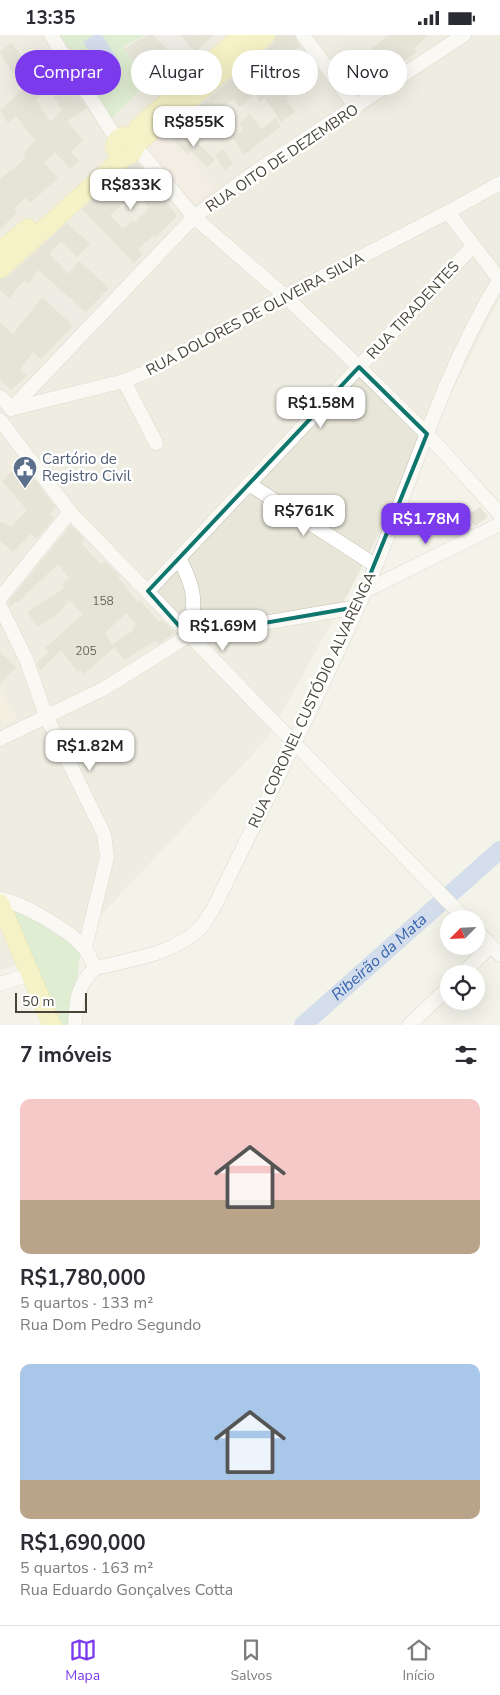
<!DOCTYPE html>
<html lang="pt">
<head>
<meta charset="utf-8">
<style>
  :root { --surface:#fff; --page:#f2f2f3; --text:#2b2b33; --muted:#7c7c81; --line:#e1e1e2; --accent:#7c3aed }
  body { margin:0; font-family:"Nunito Sans",sans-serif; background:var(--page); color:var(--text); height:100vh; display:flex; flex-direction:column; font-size:19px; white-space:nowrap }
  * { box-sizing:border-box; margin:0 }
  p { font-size:16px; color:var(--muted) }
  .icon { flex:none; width:28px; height:28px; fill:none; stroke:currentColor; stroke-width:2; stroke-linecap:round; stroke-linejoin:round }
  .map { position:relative; height:990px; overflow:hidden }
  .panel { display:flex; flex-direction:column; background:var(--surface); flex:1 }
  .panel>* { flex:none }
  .top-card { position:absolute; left:15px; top:15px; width:470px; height:45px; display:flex; gap:10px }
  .needle { width:32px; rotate:246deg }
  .tools { position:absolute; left:440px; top:875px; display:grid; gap:10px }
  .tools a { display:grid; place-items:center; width:45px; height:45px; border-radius:50%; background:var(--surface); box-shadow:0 5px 20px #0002; font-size:25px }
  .scale { position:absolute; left:15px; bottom:12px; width:72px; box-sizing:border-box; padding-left:5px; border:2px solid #484538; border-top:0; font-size:14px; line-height:18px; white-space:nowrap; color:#484538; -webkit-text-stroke:4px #fff; paint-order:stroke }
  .price { position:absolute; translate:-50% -42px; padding:0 11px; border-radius:10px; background:#fff; color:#222; font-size:16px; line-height:32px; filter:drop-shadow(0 1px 2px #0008) }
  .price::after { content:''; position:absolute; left:50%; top:30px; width:15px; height:11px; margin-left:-8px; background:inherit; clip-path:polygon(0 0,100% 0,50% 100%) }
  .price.current { background:var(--accent); color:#fff }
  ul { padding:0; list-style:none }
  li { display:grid; align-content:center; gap:10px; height:265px; padding:0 20px }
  li span { display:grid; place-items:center; height:155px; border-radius:10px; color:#555 }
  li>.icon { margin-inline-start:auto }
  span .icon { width:90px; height:90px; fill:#fffc; stroke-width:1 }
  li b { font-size:21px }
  h2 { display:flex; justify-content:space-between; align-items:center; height:60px; padding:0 20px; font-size:21px }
  .pill { padding:0 18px; border-radius:22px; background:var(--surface); box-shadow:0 5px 20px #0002; font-size:18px; line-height:45px }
  .pill.current { background:var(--accent); color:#fff }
  .status { display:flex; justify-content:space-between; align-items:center; height:35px; padding:0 25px; background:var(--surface); direction:ltr }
  .status svg { height:14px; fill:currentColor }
  .tabs { display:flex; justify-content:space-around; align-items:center; height:70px; border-top:1px solid var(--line); background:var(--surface); font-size:14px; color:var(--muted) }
  .tabs a { display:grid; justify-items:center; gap:2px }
  .tabs .current { color:var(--accent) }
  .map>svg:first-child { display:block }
  .residential { fill:#e8e6d8 }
  .commercial { fill:#f4eed7 }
  .medical { fill:#f4e6de }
  .green { fill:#c6e6b5 }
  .parking { fill:#e6e5e1 }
  .water { fill:#aac4ed }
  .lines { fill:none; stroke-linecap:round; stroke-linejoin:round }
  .river { stroke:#aac4ed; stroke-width:18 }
  .building { fill:#d5d1c0; fill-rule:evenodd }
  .minor-casing { stroke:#bfbdad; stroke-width:15 }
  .major-casing { stroke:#ded36e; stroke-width:19 }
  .minor { stroke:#fff; stroke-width:14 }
  .major { stroke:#f9f29e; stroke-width:18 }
  .marked { fill:none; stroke:#0f766e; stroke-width:4; stroke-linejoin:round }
  .labels { text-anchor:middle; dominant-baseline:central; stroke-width:5; stroke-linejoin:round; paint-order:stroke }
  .number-label { font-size:12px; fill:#6b685a }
  .street-label { font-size:15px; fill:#484538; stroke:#fff }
  .service-label { font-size:15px; fill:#4e5e75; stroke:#fff; text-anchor:start }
  .water-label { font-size:16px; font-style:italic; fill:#3663af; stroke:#fff }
</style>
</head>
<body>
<div class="status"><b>13:35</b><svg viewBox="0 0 49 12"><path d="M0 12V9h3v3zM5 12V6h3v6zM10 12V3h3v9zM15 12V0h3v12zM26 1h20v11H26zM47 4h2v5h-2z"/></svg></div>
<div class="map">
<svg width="500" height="990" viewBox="0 0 500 990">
  <rect width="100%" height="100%" fill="#f4f3ea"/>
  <polygon class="residential" points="0,0 500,0 500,263 352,551 267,704 66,917 0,935"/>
  <polygon class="commercial" points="0,653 17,683 5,691 0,681"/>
  <polygon class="medical" points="162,97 180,117 183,115 199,133 197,135 214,153 195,169 145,113"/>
  <g class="green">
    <polygon points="54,0 145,0 123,12 148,47 108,87"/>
    <polygon points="6,867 81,915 71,990 58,990"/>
  </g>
  <g class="parking">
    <polygon points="153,0 177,0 203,28 190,38"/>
    <polygon points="55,251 85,279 76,290 45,262"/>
  </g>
  <polygon class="water" points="94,0 102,0 121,29 103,39 83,7"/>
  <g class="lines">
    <path class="river" id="s1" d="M303,990L500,815"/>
  </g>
  <g class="building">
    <polygon points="148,0 153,0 187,35 161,59 124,14"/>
    <polygon points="181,0 214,0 195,17"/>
    <polygon points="276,0 294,0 300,11 279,27 281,30 268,40 280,55 301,39 311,54 305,59 300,52 286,63 295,77 281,87 265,63 260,67 255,59 240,72 233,64 219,76 220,78 208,90 199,81 184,95 178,88 258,23 273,8"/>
    <polygon points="389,0 428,0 414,14 416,17 404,26 399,19 382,32 370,15"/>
    <path d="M12,8L28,31L37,25L47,37L57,31L87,73L67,86L83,105L71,117L79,126L70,134L55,117L44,128L58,143L30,168L25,163L14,174L17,178L0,194V144L26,123L23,119L35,105L16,81L8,88L0,75L23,55L0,18V16ZM49,54L62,75L51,87L35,65Z"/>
    <polygon points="250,79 261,94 276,83 281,91 244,120 233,103 243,95 239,89"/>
    <polygon points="185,96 215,125 207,132 191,116 187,119 174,105"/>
    <polygon points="223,114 233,129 225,135 215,121"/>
    <path d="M135,125L160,154L157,156L177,181L156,202L154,200L138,214L143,219L134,228L82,174ZM137,157L149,173L134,188L132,186L123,194L110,180Z"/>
    <polygon points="67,188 90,209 77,222 61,206 49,219 69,239 79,226 109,253 86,277 38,235 29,249 24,246 9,263 0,255 0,244 7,242"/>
    <polygon points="42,262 73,291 41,324 33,317 20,334 27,341 11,355 0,345 0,287 13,299"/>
    <polygon points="17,432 26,441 28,439 36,446 55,472 50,480 54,483 36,504 31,499 13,517 0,506 0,486 11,492 27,475 2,446"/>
    <polygon points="480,472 488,482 475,491 467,481"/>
    <polygon points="71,490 84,504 81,508 101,530 105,526 120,541 118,542 138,568 140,565 159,587 162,585 174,597 171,601 158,609 155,606 124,625 112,610 131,597 136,589 126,578 105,598 114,613 84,639 81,635 78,637 61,615 40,636 37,628 49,617 45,613 83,579 69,565 60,577 38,592 27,577 65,553 62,549 69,543 58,529 24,561 25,562 10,571 8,567"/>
    <polygon points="0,617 16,632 0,649"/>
  </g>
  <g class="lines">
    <defs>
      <g id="minor">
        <polyline points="51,0 117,105"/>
        <polyline points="303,0 356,72"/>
        <polyline points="134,114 143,120 194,182 285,261 359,332 427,399 500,479"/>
        <polyline points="448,177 500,245"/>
        <polyline points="124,346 156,408"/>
        <polyline points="0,362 12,373 194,182 249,141 464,0"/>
        <polyline points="11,374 124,346 149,336 285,261 448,177 500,148"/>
        <polyline points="0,385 70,477 465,884"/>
        <polyline points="249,449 375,530"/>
        <path d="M179,523C195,553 197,568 188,601"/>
        <polyline points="148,556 472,212"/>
        <polyline points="365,556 500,489"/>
        <polyline points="0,563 70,477"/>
        <polyline points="0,571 26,624 46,681 104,799 107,822 85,913"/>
        <polyline points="0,704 105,653 188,601 357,572"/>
        <path d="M0,864C22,868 70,895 84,913C89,918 92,927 95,933"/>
        <polyline points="476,895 500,920"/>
        <polyline points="462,939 491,911"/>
        <polyline points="0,949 30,939"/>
        <path d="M75,990C76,967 77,950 95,933C130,925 174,919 200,893C205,887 209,880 213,874C265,768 318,663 365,556C410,453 441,340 500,244"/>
        <polyline points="409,990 449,952"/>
      </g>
      <g id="major">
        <polyline points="138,93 242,0"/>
        <circle cx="125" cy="111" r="10"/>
        <polyline points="134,111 266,0"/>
        <polyline points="0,216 28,193"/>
        <polyline points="0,234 125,121"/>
        <polyline points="0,868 52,990"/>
      </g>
    </defs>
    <use href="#minor" class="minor-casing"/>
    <use href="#major" class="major-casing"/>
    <use href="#minor" class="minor"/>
    <use href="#major" class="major"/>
  </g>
  <path d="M0 0H500V990H0ZM359,332L427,399L357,572L188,601L148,556Z" fill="#f4f3ea" fill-opacity=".55" fill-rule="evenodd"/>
  <path class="marked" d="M359,332L427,399L357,572L188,601L148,556Z"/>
  <defs>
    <symbol id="civic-pin" viewBox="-11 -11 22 30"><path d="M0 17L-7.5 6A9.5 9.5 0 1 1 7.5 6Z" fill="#5c6f8a" stroke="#fff"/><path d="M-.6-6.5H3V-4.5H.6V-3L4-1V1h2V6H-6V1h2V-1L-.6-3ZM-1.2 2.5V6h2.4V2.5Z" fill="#fff"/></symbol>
  </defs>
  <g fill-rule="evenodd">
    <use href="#civic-pin" x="11" y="419" width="28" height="38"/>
  </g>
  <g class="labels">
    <g class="number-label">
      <text x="103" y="566">158</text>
      <text x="86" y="616">205</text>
    </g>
    <g class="street-label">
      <text transform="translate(282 123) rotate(-34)">RUA OITO DE DEZEMBRO</text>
      <text transform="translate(413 275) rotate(-47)">RUA TIRADENTES</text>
      <text transform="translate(255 279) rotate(-28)">RUA DOLORES DE OLIVEIRA SILVA</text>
      <text transform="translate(312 665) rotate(-65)">RUA CORONEL CUSTÓDIO ALVARENGA</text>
    </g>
    <g class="service-label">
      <text x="42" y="424">Cartório de<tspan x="42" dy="17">Registro Civil</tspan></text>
    </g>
    <g class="water-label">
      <text stroke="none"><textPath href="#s1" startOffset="102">Ribeirão da Mata</textPath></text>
    </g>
  </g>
</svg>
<div class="tools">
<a><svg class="needle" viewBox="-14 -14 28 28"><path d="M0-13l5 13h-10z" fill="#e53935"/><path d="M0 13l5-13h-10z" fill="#7c7c81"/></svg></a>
<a><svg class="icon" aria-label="locate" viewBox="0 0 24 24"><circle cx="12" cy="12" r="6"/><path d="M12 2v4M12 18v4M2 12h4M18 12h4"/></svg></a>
</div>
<div class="scale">50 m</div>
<b class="price" style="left:194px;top:113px">R$855K</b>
<b class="price" style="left:131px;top:176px">R$833K</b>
<b class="price" style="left:321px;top:394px">R$1.58M</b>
<b class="price" style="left:304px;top:502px">R$761K</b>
<b class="price current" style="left:426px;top:510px">R$1.78M</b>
<b class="price" style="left:223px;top:617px">R$1.69M</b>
<b class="price" style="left:90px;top:737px">R$1.82M</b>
<div class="top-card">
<a class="pill current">Comprar</a>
<a class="pill">Alugar</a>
<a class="pill">Filtros</a>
<a class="pill">Novo</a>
</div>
</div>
<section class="panel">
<h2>7 imóveis<svg class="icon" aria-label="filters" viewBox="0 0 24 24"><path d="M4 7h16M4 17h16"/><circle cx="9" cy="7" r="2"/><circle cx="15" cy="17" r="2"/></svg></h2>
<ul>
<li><span style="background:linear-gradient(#f6c9c9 65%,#b9a48a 0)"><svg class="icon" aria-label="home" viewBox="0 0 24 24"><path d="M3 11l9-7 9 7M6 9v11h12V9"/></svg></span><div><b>R$1,780,000</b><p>5 quartos · 133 m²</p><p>Rua Dom Pedro Segundo</p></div></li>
<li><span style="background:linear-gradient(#a9c7e8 75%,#b9a48a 0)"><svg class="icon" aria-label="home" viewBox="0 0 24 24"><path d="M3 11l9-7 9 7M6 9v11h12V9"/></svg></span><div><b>R$1,690,000</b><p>5 quartos · 163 m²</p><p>Rua Eduardo Gonçalves Cotta</p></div></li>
</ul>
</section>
<nav class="tabs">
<a class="current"><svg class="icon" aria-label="map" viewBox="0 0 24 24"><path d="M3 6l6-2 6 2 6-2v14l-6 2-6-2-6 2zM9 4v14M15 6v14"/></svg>Mapa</a>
<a><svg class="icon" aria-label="saved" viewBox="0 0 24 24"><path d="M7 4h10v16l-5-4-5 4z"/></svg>Salvos</a>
<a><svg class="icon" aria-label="home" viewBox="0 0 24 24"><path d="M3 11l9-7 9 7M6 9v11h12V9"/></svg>Início</a>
</nav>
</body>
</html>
